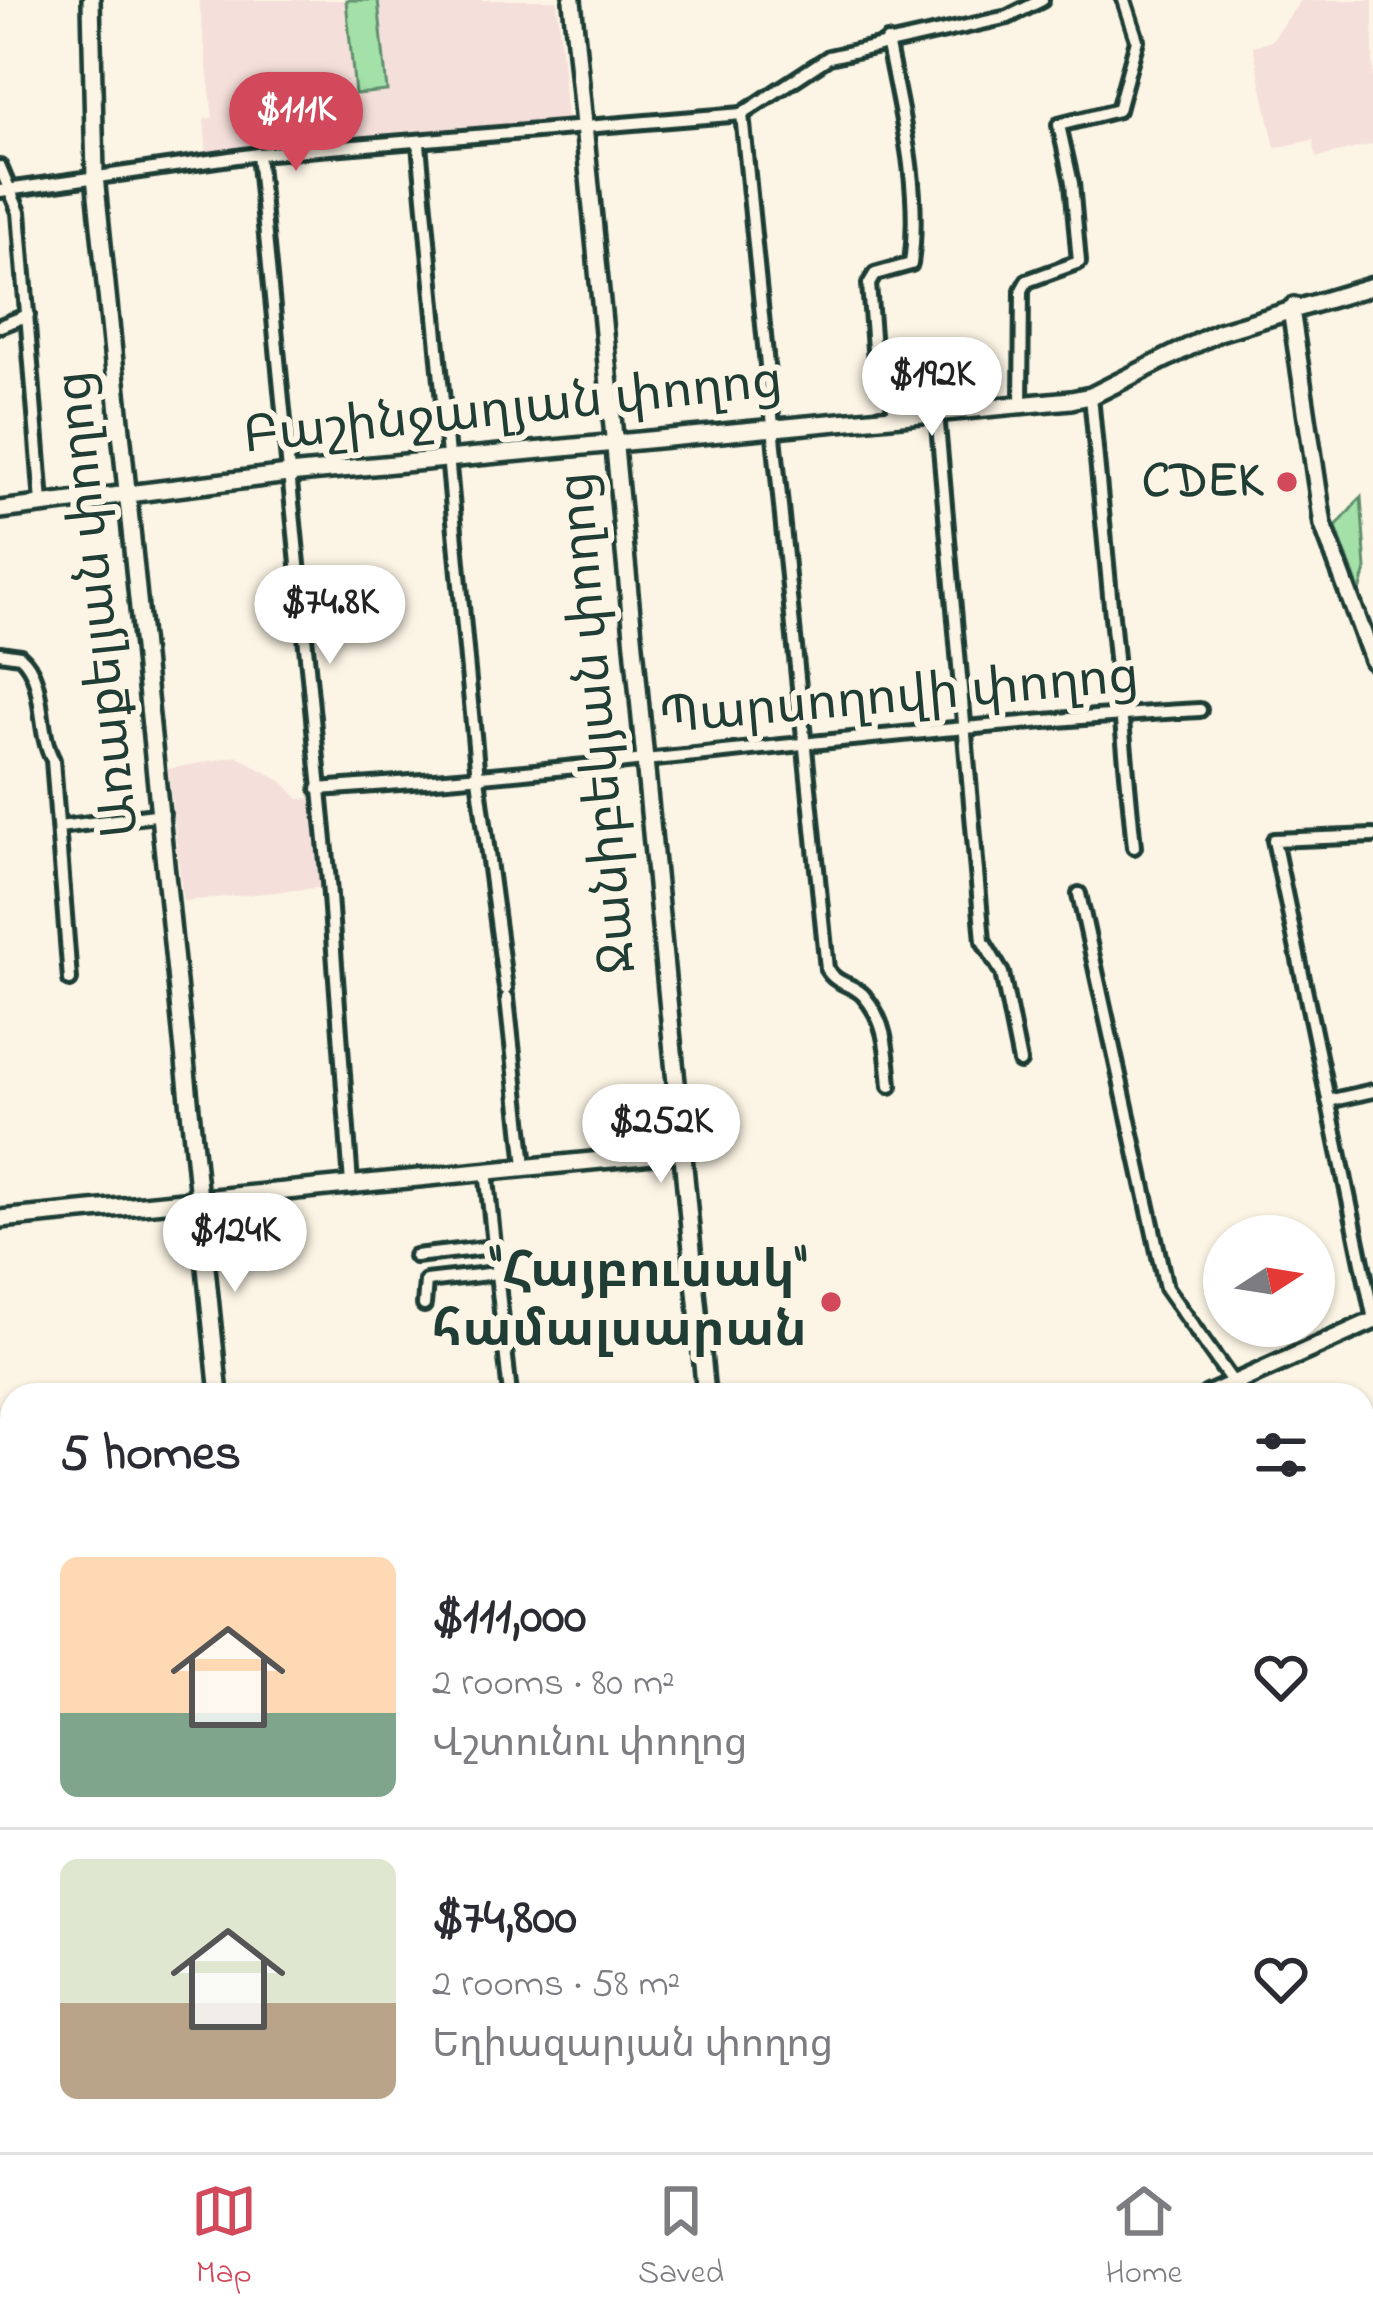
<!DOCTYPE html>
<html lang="en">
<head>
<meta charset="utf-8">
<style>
  :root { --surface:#fff; --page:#f7f7f7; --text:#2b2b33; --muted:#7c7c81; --line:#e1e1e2; --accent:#d1495b }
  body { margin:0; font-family:"Indie Flower","Noto Sans Armenian",sans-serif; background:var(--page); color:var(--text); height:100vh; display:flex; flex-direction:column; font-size:45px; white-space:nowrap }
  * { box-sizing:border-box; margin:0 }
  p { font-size:39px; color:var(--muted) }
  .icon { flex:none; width:66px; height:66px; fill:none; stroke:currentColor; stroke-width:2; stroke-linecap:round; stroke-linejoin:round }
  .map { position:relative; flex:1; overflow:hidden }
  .drawer { position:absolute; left:0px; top:1383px; width:1374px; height:771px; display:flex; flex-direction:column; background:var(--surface); border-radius:36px 36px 0 0; box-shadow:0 3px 9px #0004 }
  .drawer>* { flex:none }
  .needle { width:78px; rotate:78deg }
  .buttons { position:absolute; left:1203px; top:1215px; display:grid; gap:24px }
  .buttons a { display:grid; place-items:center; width:132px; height:132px; border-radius:50%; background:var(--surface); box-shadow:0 3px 9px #0004; font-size:60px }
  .price { position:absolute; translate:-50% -102px; padding:0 27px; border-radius:42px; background:#fff; color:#222; font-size:39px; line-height:78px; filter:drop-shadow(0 3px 6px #0008) }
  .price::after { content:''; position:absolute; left:50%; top:72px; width:36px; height:27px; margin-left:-18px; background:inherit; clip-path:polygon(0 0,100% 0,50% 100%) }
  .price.current { background:var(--accent); color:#fff }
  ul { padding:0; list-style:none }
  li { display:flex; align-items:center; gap:36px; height:300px; padding:0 60px }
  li+li { border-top:3px solid var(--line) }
  li span { display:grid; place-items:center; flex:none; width:336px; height:240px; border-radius:18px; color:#555 }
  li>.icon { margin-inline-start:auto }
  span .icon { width:144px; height:144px; fill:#fffc; stroke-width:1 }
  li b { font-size:51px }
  h2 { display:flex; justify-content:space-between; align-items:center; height:144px; padding:0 60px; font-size:51px }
  .tab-bar { display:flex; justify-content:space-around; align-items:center; height:168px; border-top:3px solid var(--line); background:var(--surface); font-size:33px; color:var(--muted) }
  .tab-bar a { display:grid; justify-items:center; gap:6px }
  .tab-bar .current { color:var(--accent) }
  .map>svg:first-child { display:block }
  .built { fill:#f5dfda }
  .green { fill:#a3e1a8; stroke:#618f6e; stroke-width:3 }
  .water { fill:#8ccaed; stroke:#6092a3; stroke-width:3 }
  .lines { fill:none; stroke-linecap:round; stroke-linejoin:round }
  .stream { stroke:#6092a3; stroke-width:3 }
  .street-casing { stroke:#1f3d34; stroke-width:20 }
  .secondary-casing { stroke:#1f3d34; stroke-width:24 }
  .primary-casing { stroke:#1f3d34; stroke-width:26 }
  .street { stroke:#fcf5e5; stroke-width:10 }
  .secondary { stroke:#fcf5e5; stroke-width:15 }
  .primary { stroke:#fcf5e5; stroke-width:16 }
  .poi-dot { fill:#d1495b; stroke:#fcf5e5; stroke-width:4.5 }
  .labels { text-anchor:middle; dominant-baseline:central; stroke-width:12; stroke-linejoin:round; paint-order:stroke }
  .street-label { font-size:51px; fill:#1f3d34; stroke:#fcf5e5 }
  .poi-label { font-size:51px; font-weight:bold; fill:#1f3d34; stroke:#fcf5e5; text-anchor:end }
</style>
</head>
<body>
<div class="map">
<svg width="1373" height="2152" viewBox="0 0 1373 2152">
  <rect width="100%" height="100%" fill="#fcf5e5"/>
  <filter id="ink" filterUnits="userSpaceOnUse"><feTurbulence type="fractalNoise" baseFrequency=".00833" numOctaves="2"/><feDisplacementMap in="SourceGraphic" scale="24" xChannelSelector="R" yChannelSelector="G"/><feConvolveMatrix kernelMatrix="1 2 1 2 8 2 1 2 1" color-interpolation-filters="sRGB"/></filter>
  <g filter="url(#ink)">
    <g class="built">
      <polygon points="199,0 557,0 567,122 207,155 204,120 213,117"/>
      <polygon points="1301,0 1373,0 1373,144 1317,158 1313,140 1275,148 1253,46 1271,41"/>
      <polygon points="237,756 283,782 299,799 315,798 326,887 183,901 168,769"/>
    </g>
    <g class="green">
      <polygon points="346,0 378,0 387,91 355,94"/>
      <polygon points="1361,497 1366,569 1360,592 1336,527"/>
    </g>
    <polygon class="water" points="981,2142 1165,2142 1201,2152 1044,2152"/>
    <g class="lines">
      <g class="stream">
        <polyline points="397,2142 407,2152"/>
        <polyline points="630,2152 641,2142"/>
      </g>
      <defs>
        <g id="street">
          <path d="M887,41C902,116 921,189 911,264L875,274L869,284L875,362L888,361L895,416"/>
          <path d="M742,114L827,969C836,985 854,984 864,996C887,1022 887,1053 890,1086"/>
          <polyline points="419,144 478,778 506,989"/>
          <polyline points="258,154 329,882 351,1184"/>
          <polyline points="0,167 19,212 42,503"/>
          <polyline points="0,191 258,154 742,114 829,57 1008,17 1042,0"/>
          <polyline points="0,326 28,315"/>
          <polyline points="1091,396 1134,847"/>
          <polyline points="1021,405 1022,290 1027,281 1079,262 1072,183 1059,125 1118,110 1137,40 1124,0"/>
          <polyline points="937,413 983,941 1002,973 1020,1062"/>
          <path d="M0,653L20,656C47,679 36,729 53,760L70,980"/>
          <path d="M318,789C613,769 905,727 1200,710"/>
          <polyline points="59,827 163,814"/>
          <polyline points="1373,836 1274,840 1373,1315"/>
          <polyline points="1079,894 1166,1288 1234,1384"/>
          <polyline points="507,998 525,1166"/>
          <polyline points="1328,1101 1373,1091"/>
          <polyline points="486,1170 510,1395"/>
          <polyline points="415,1256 494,1247"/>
          <polyline points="424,1305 426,1281 497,1273"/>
          <polyline points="1362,1862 1373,1873"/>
          <polyline points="1362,1952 1373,1959"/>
        </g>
        <g id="secondary">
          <polyline points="91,0 95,176 219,1395"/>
          <polyline points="572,0 706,1395"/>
          <polyline points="1294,306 1291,309 1323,525 1373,660"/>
          <polyline points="0,510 288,474 1071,400 1091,396 1219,332 1373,286"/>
          <polyline points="0,1219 683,1152"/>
          <polyline points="1208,1395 1373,1321"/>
          <polyline points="0,1919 12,1919"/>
          <polyline points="0,1983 12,1980"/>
          <polyline points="0,2089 12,2084"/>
          <polyline points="168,2142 178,2152"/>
          <path d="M873,2152C915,2142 952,2141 994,2152"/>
        </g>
        <g id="primary">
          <polyline points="1362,1672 1373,1670"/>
          <polyline points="1362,1688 1373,1687"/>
          <polyline points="0,1816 12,1815"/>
          <polyline points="0,1837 12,1836"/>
        </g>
      </defs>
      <use href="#street" class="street-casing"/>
      <use href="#secondary" class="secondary-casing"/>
      <use href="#primary" class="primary-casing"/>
      <use href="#street" class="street"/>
      <use href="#secondary" class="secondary"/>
      <use href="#primary" class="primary"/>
    </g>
  </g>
  <g class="poi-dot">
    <circle cx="1287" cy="482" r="12"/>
    <circle cx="831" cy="1302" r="12"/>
  </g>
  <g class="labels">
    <g class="street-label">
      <text transform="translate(513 411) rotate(-6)">Բաշինջաղյան փողոց</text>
      <text transform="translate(100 604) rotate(-96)">Առաքելյան փողոց</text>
      <text transform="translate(899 699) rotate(-5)">Պարսողովի փողոց</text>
      <text transform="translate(600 723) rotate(-95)">Ջանիբեկյան փողոց</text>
    </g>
    <g class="poi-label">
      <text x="1263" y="482">CDEK</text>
      <text x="807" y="1273">"Հայբուսակ"<tspan x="807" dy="59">համալսարան</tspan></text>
    </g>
  </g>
</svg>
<div class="buttons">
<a><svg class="needle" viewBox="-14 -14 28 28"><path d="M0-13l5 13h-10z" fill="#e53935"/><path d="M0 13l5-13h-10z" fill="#7c7c81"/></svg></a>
</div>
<b class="price current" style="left:296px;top:174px">$111K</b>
<b class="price" style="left:932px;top:439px">$192K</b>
<b class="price" style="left:330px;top:667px">$74.8K</b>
<b class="price" style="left:661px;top:1186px">$252K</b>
<b class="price" style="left:235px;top:1295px">$124K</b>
<section class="drawer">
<h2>5 homes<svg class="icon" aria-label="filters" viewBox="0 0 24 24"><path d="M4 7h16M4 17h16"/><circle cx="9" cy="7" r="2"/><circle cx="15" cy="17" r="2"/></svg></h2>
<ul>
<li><span style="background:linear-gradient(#ffd9b3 65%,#7fa58c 0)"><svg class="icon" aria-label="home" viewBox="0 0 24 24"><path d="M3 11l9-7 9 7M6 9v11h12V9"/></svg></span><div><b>$111,000</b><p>2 rooms · 80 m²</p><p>Վշտունու փողոց</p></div><svg class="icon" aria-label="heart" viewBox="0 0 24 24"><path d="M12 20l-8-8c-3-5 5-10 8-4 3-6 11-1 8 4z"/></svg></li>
<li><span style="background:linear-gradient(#dfe7d0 60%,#b9a48a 0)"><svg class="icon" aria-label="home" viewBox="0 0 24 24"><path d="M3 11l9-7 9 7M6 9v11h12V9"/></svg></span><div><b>$74,800</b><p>2 rooms · 58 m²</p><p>Եղիազարյան փողոց</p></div><svg class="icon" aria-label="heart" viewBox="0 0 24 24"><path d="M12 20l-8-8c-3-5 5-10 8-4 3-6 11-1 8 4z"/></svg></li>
</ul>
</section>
</div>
<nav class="tab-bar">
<a class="current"><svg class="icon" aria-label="map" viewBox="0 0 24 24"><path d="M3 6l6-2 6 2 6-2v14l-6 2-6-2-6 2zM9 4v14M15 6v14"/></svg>Map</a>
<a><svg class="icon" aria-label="saved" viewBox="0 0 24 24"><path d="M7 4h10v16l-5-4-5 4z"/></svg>Saved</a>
<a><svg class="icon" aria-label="home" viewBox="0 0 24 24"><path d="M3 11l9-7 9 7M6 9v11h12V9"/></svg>Home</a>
</nav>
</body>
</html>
